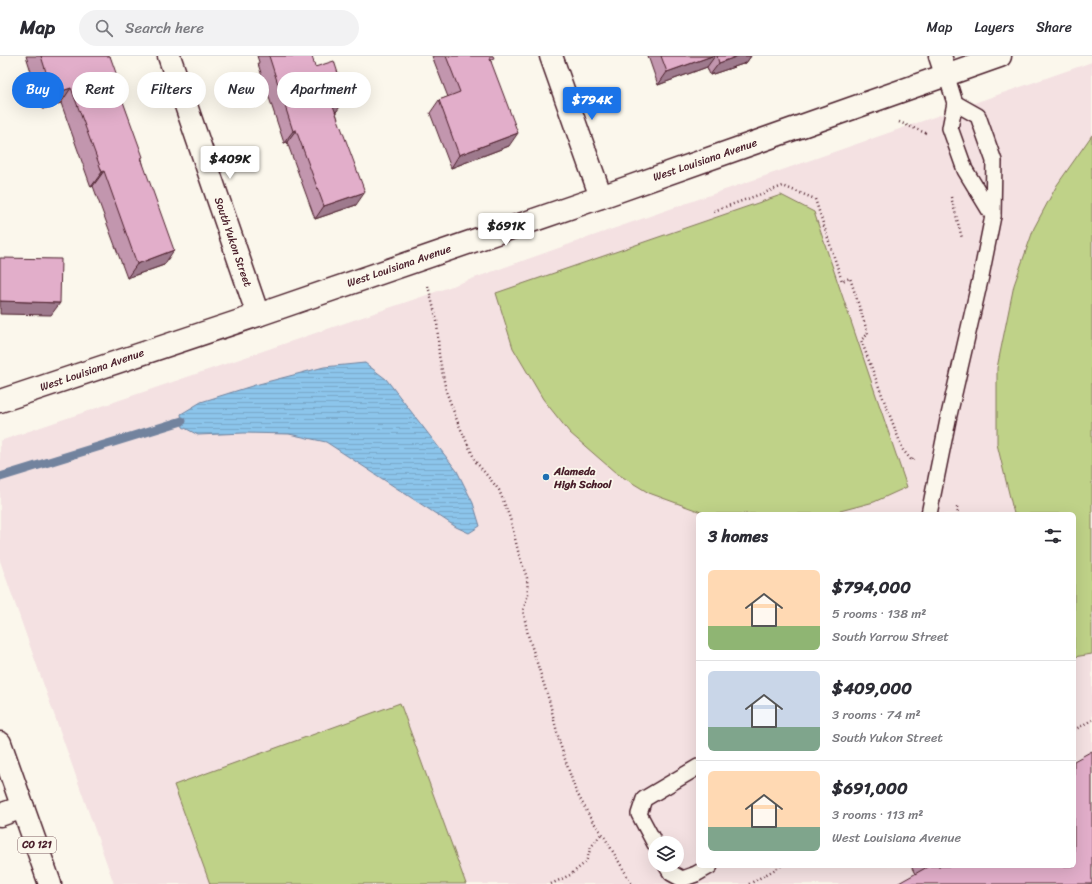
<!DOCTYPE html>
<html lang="en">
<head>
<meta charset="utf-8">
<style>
  :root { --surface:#fff; --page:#f2f2f3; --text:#2b2b33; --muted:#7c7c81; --line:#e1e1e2; --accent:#1a73e8 }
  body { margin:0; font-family:Sriracha,sans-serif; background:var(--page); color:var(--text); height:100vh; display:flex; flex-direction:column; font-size:15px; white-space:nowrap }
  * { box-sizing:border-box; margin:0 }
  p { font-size:13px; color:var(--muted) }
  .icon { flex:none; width:22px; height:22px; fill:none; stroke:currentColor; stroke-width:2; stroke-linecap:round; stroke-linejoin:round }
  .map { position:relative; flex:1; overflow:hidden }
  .drawer { position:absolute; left:696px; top:456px; width:380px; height:356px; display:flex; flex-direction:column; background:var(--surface); border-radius:6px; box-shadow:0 4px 16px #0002 }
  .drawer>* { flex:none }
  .hud { position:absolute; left:12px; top:16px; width:380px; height:36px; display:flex; gap:8px }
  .controls { position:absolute; left:648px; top:780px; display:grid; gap:8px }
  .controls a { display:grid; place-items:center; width:36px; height:36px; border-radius:50%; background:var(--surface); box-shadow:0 4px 16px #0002; font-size:20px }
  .price { position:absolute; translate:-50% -34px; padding:0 9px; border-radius:4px; background:#fff; color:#222; font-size:13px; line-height:26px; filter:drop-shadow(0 1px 2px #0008) }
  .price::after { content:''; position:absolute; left:50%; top:24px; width:12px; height:9px; margin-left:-6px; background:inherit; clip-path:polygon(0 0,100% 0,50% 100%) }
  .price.on { background:var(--accent); color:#fff }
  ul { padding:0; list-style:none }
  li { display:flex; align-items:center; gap:12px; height:100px; padding:0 12px }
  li+li { border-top:1px solid var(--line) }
  li span { display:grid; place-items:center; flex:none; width:112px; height:80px; border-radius:6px; color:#555 }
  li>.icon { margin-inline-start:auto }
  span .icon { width:48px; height:48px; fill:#fffc; stroke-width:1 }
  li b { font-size:17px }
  h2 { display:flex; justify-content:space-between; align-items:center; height:48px; padding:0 12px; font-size:17px }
  .pill { padding:0 14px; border-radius:18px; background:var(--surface); box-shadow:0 4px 16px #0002; font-size:14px; line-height:36px }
  .pill.on { background:var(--accent); color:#fff }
  header { display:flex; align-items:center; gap:24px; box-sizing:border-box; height:56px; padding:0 20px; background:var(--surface); border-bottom:1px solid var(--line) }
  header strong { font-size:19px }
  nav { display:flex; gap:22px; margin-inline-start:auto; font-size:14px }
  .search { width:280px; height:36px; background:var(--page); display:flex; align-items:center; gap:10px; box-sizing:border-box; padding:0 14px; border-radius:22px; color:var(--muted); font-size:15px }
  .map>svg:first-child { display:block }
  .built { fill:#f4e1e2; fill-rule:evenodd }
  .grass { fill:#bfd288; stroke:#84785a }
  .water { fill:url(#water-rules); stroke:#72839e }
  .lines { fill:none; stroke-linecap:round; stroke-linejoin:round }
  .stream { stroke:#72839e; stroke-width:9 }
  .lane-casing { stroke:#4a1f2b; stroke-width:18 }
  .street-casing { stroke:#4a1f2b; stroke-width:25 }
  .primary-casing { stroke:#4a1f2b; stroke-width:25 }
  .path { stroke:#4a1f2b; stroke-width:2.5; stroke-dasharray:1 3; stroke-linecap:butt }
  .lane { stroke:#fbf7ec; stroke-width:15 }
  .street { stroke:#fbf7ec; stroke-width:22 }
  .primary { stroke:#fbf7ec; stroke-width:22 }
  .wall { fill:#c296ae; stroke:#4a1f2b }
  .shaded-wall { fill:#9e7a8d; stroke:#4a1f2b }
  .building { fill:#e2aeca; stroke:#4a1f2b }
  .poi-dot { fill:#1f6fb2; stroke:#fbf7ec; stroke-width:1.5 }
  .labels { text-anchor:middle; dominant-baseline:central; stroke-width:3.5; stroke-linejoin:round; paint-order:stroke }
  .shield { fill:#fbf7ec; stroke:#7f6065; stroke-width:1 }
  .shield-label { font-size:10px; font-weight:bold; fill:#4a1f2b }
  .street-label { font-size:11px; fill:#4a1f2b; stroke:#fbf7ec }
  .poi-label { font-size:11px; font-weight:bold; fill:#4a1f2b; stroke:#fbf7ec; text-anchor:start }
</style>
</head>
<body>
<header>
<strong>Map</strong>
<div class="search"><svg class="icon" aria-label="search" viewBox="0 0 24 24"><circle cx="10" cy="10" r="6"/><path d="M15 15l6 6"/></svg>Search here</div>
<nav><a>Map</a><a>Layers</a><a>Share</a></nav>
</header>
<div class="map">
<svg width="1092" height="828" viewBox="0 0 1092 828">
  <defs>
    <pattern id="water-rules" width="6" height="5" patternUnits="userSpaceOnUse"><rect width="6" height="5" fill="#8cc5eb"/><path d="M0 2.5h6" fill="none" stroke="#7aa9ca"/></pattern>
  </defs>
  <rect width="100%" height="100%" fill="#fbf7ec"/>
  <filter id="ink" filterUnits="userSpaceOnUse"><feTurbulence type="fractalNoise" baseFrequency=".025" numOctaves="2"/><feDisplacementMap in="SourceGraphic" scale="8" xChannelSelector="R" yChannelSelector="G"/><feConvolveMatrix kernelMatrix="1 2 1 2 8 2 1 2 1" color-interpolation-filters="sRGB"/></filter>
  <g filter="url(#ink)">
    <path class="built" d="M1092,6V828H114L0,505V385L424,240L584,183ZM698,458H1074V810H698ZM655,787H677V809H655Z"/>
    <g class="grass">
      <polygon points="1092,79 1092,598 1074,601 1074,458 1014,458 997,388 997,312 1014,229 1034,172 1057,129"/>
      <polygon points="781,139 814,156 907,431 874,446 829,458 711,458 701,456 649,437 616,417 570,377 543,343 513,292 496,237"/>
      <polygon points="400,647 466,828 210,828 174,729"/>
    </g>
    <polygon class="water" points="365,307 386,323 457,415 473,447 480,470 469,477 456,471 326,386 289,378 244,377 198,379 183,371 181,358 201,346 255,329 324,311"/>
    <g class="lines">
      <polyline class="stream" points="0,421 182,365"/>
      <defs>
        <g id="lane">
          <polyline points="946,18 955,47 950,72 965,114 993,160"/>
          <polyline points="929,458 949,359 981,220 993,160 994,105 978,60 955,47"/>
          <polyline points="655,788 639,758 644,743 698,711"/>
          <polyline points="666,809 671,817 682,823 696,818 710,810"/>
        </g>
        <g id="street">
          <polyline points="169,0 258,259"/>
          <polyline points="551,0 601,141"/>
          <polyline points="940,0 946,18"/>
          <polyline points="0,345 258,259 601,141 1000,0"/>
          <polyline points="0,759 23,751"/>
        </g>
        <polyline id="primary" points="0,687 50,828"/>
      </defs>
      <use href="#lane" class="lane-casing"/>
      <use href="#street" class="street-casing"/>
      <use href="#primary" class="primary-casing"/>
      <g class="path">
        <polyline points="899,66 928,78"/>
        <polyline points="951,141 962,182"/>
        <polyline points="714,155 783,130 815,143 842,225 850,222 868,278 861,284 903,394 912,405 915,401"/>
        <polyline points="428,230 437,265 439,299 446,335 458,367 476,406 499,434 510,462 519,499 527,522 528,538 523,555 528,579 549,644 560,688 575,733 591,763 602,777"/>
        <polyline points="957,451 958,458"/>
        <polyline points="1074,674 1092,664"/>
        <polyline points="551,828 570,819 586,806 591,791 602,777 632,828"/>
        <polyline points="749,828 781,810"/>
      </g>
      <use href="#lane" class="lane"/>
      <use href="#street" class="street"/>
      <use href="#primary" class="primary"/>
    </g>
    <g class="wall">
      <polygon points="26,0 110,0 114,20 142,103 164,209 127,222 93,130 91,131 61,47 43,53"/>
      <polygon points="257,0 312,0 315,11 337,55 336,56 356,149 315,163 287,86 284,87 258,8 259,6"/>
      <polygon points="432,0 493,0 491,6 509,90 451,112 430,57 439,44 448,41"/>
      <polygon points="648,0 751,0 746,7 710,19 707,11 658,29"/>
      <polygon points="911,810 1074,810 1092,828 915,818"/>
    </g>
    <g class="shaded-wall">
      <polygon points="712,0 715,0 707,11 658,29 667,16"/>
      <polygon points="738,0 751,0 746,7 710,19 719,7"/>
      <polygon points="71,32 61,47 43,53 53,38"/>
      <polygon points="346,42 337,55 323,60 332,47"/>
      <polygon points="296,74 287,86 284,87 293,75"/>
      <polygon points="518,77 509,90 451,112 459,99"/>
      <polygon points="104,115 93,130 91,131 102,116"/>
      <polygon points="365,136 356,149 315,163 324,150"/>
      <polygon points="174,194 164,209 127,222 137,208"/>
      <polygon points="0,245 60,247 51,259 0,258"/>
    </g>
    <g class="building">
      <polygon points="41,0 110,0 116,17 113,18 143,101 141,102 174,194 137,208 104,115 102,116 71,32 53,38"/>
      <polygon points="269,0 312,0 315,11 334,5 346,42 332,47 365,136 324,150 296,74 293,75"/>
      <polygon points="446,0 493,0 494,2 490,3 518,77 459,99 439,44 460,36"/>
      <polygon points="661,0 712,0 667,16"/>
      <polygon points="717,0 738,0 719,7"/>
      <polygon points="0,202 61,203 60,247 0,245"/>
      <polygon points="1092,695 1092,828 897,828 929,810 1074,810 1074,705"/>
    </g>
  </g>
  <circle class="poi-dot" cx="546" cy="421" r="4"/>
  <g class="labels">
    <rect class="shield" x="18" y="781" width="38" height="16" rx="3"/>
    <g class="shield-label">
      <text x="37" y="789">CO 121</text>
    </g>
    <g class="street-label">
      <text transform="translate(705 104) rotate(-19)">West Louisiana Avenue</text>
      <text transform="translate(233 186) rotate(71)">South Yukon Street</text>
      <text transform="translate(399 210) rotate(-19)">West Louisiana Avenue</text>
      <text transform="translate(92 314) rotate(-19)">West Louisiana Avenue</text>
    </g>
    <g class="poi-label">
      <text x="554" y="415">Alameda<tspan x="554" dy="13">High School</tspan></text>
    </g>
  </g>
</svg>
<div class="controls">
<a><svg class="icon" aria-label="layers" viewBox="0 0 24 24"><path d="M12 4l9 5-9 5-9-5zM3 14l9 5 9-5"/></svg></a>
</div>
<b class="price on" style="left:592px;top:65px">$794K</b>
<b class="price" style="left:230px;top:124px">$409K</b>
<b class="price" style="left:506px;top:191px">$691K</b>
<div class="hud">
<a class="pill on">Buy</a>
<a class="pill">Rent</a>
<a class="pill">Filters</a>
<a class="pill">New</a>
<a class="pill">Apartment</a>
</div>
<section class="drawer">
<h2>3 homes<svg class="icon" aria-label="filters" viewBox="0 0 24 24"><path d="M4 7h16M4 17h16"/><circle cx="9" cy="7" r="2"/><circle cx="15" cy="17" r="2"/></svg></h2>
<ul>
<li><span style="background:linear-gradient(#ffd9b3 70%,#8fb573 0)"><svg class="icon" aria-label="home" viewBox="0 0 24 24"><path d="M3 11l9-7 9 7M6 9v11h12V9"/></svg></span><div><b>$794,000</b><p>5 rooms · 138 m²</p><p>South Yarrow Street</p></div></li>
<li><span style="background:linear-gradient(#c9d6e8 70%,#7fa58c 0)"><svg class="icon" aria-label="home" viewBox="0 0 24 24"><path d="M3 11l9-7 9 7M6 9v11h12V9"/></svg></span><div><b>$409,000</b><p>3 rooms · 74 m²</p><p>South Yukon Street</p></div></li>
<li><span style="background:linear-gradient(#ffd9b3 70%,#7fa58c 0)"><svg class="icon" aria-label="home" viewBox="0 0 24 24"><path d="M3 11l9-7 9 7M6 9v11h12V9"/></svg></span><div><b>$691,000</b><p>3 rooms · 113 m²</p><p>West Louisiana Avenue</p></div></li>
</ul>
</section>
</div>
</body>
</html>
